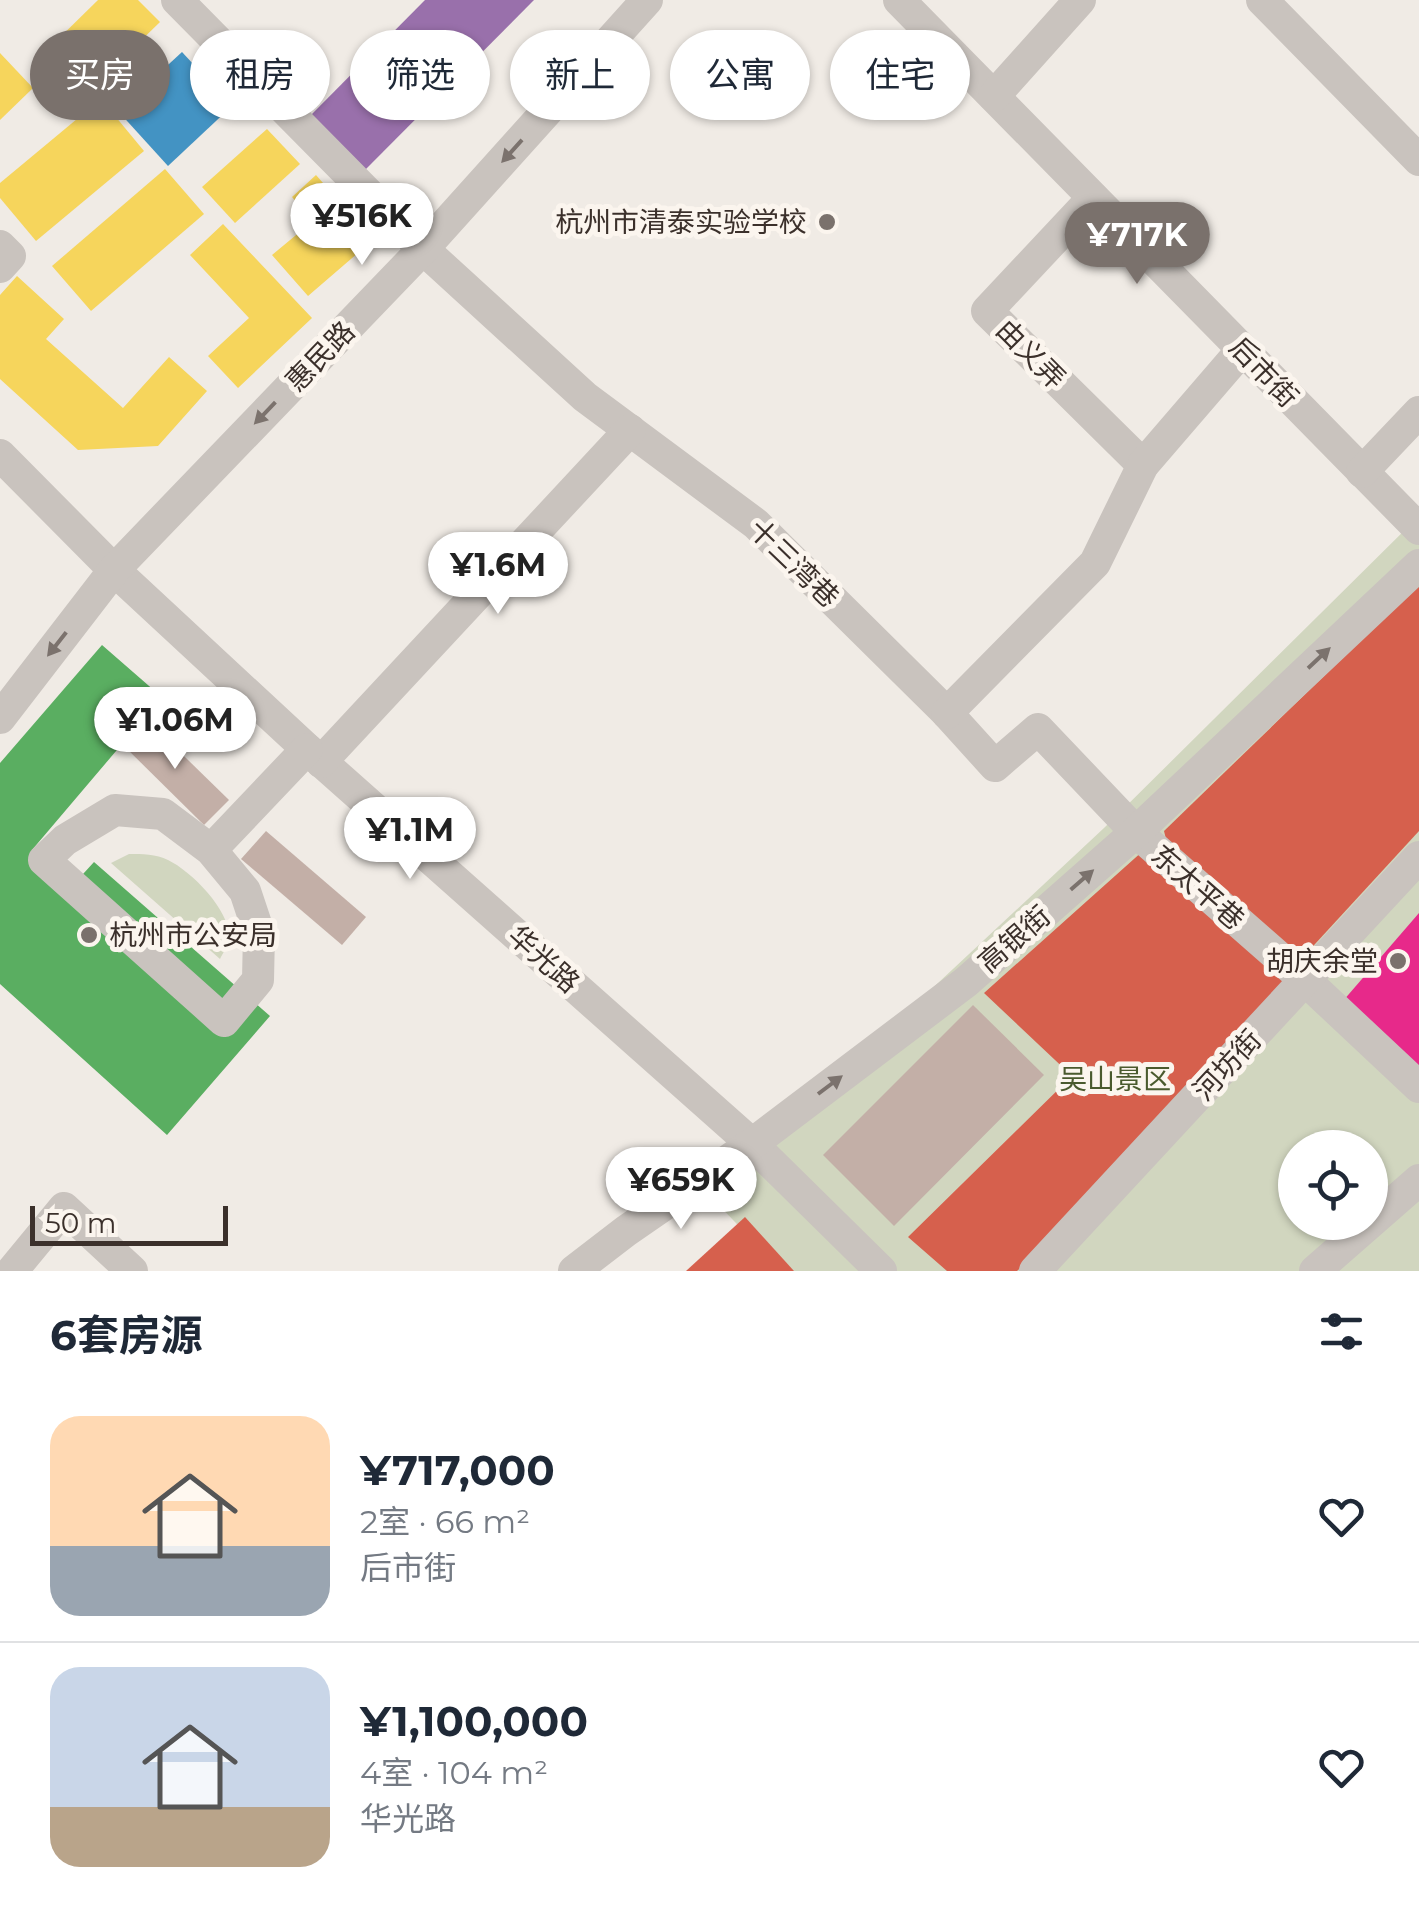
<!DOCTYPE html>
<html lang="zh">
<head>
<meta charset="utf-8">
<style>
  :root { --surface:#fff; --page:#f2f2f3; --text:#1f2937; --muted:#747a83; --line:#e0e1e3; --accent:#7a716c }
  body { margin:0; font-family:Montserrat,"Noto Sans SC",sans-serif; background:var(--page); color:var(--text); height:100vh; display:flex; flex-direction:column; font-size:38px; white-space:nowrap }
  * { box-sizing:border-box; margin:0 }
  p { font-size:32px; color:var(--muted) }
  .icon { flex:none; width:55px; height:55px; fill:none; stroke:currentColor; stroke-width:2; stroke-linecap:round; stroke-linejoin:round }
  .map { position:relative; height:1271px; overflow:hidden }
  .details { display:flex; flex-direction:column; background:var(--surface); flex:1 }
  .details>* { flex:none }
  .top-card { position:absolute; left:30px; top:30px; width:1360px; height:90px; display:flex; gap:20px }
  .buttons { position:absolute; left:1278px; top:1130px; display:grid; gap:20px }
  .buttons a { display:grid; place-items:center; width:110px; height:110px; border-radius:50%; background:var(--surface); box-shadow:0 2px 8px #0004; font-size:50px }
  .scale { position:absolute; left:30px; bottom:25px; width:198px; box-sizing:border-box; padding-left:10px; border:5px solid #3b302b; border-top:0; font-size:28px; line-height:35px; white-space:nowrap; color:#3b302b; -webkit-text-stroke:8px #fbf5ee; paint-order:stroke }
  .price { position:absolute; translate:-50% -85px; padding:0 22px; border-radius:35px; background:#fff; color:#222; font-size:32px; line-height:65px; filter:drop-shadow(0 2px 5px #0008) }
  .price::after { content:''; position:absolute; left:50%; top:60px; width:30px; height:22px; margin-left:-15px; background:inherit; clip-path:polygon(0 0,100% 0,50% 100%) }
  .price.selected { background:var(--accent); color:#fff }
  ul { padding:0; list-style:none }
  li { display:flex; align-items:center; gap:30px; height:250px; padding:0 50px }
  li+li { border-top:2px solid var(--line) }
  li span { display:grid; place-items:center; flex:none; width:280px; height:200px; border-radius:30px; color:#555 }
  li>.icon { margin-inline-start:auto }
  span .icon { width:120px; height:120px; fill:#fffc; stroke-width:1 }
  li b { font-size:42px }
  h2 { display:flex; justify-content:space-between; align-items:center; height:120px; padding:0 50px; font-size:42px }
  .tag { padding:0 35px; border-radius:45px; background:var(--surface); box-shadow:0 2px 8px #0004; font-size:35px; line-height:90px }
  .tag.selected { background:var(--accent); color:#fff }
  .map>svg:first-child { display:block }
  .green { fill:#d1d6bf; fill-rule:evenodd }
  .homes { fill:#f6d55c }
  .shops { fill:#d6604d }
  .offices { fill:#9970ab }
  .schools { fill:#4393c3 }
  .health { fill:#e7298a }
  .public { fill:#5aae61 }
  .building { fill:#c3afa7 }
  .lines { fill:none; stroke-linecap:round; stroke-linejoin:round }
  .minor { stroke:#c9c3be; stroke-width:32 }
  .oneway { fill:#7b726d }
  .poi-dot { fill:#7a716c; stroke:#fbf5ee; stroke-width:4 }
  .labels { text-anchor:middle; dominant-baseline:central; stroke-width:10; stroke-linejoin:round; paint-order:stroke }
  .poi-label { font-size:28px; fill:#3b302b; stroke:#fbf5ee; text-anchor:end }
  .street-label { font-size:28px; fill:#3b302b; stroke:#fbf5ee }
  .park-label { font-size:28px; fill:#4a5a2e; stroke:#fbf5ee }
</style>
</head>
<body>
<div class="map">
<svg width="1419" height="1271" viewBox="0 0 1419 1271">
  <rect width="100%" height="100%" fill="#f0ebe5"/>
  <g class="green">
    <path d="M1419,516V1271H782L710,1196L1104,828ZM1295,1148H1370V1222H1295Z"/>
    <path d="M129,854C142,854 156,854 168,860C191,871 230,910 229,937C229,944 223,953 220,959L111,863Z"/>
  </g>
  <g class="homes">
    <polygon points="98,0 138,0 160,22 84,96 43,54"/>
    <polygon points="0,53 33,88 0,120"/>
    <polygon points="101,99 144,151 36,241 0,198 0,183"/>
    <polygon points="267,129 300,164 235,223 202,187"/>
    <polygon points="165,169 204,214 91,311 52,266"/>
    <polygon points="316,175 373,240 308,296 272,255 313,221 292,197"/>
    <polygon points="223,224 312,318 238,388 208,356 249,318 190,255"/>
    <polygon points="17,276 64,319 46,339 123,408 169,357 207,391 158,446 78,450 0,379 0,295"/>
  </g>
  <g class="shops">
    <polygon points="1419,584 1419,831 1304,956 1295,959 1168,847 1164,831"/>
    <polygon points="1144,850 1288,977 1052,1239 1017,1271 947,1271 908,1237 1072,1076 984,993"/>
    <polygon points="745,1217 794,1271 686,1271"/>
  </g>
  <polygon class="offices" points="425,0 534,0 365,170 310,116"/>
  <polygon class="schools" points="182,52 232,106 168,166 118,111"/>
  <polygon class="health" points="1419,913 1419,1084 1336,1009"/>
  <polygon class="public" points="102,645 164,699 122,744 32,850 73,885 94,862 270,1016 167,1135 0,984 0,763"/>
  <g class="building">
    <polygon points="146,719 229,800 204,825 122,744"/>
    <polygon points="266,831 366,917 342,945 241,859"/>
    <polygon points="973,1005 1044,1075 894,1226 823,1155"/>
  </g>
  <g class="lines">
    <g class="minor">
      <polyline points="177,0 423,249 585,397 756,524 947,713 995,766 1038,729 1136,832 1306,981 1419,1087"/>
      <polyline points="899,0 1419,529"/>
      <polyline points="1262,0 1419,160"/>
      <polyline points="994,96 1080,0"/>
      <polyline points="1093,198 987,311 1143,465"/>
      <polyline points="0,246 10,256 0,267"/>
      <polyline points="0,455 114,570 307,749 752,1144 881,1271"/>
      <polyline points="1362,472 1419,412"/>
      <polyline points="947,713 1095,563 1143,465 1242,350"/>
      <polyline points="0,718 114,570 423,249 647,0"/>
      <polyline points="321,762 630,430"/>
      <polyline points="211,850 245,891 259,933 258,980 224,1021 44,860 65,840 115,810 163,814 211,850 307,749"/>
      <polyline points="12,1271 64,1208 132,1271"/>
      <polyline points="574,1271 626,1231 752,1144 966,982 1136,832 1419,565"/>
      <polyline points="1035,1271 1419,857"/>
      <polyline points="1315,1271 1419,1180"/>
    </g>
  </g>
  <defs><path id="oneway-solid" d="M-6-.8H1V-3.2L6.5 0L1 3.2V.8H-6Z" transform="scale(2.5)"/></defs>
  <g class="oneway">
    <use href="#oneway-solid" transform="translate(512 151) rotate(132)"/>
    <use href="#oneway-solid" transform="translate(265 413) rotate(134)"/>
    <use href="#oneway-solid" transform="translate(57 644) rotate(128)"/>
    <use href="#oneway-solid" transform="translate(1319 658) rotate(-43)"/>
    <use href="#oneway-solid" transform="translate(1082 880) rotate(-41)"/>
    <use href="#oneway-solid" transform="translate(830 1085) rotate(-37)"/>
  </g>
  <g class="poi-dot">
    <circle cx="827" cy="222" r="10"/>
    <circle cx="89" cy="935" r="10"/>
    <circle cx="1398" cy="961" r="10"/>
  </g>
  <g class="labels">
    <g class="poi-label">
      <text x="807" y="222">杭州市清泰实验学校</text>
      <text x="109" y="935" text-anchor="start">杭州市公安局</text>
      <text x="1378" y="961">胡庆余堂</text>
    </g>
    <g class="street-label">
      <text transform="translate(1031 354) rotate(45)">由义弄</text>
      <text transform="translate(320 356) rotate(-46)">惠民路</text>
      <text transform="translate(1264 372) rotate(46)">后市街</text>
      <text transform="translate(794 563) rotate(44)">十三湾巷</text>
      <text transform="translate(1198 887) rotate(41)">东太平巷</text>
      <text transform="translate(1014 939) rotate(-41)">高银街</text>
      <text transform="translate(544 959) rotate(42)">华光路</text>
      <text transform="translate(1227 1065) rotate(-47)">河坊街</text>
    </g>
    <g class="park-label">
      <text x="1115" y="1079">吴山景区</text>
    </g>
  </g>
</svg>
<div class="buttons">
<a><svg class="icon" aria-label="locate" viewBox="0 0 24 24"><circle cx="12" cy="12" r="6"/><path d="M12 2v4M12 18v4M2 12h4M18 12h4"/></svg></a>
</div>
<div class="scale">50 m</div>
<b class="price" style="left:362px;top:268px">¥516K</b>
<b class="price selected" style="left:1137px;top:287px">¥717K</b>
<b class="price" style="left:498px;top:617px">¥1.6M</b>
<b class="price" style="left:175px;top:772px">¥1.06M</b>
<b class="price" style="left:410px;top:882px">¥1.1M</b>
<b class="price" style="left:681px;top:1232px">¥659K</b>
<div class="top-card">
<a class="tag selected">买房</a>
<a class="tag">租房</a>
<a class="tag">筛选</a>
<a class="tag">新上</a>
<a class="tag">公寓</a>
<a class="tag">住宅</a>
</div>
</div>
<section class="details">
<h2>6套房源<svg class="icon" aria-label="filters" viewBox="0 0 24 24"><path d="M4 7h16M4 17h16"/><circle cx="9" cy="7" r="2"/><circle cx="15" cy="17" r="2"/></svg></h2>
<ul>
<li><span style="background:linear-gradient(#ffd9b3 65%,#9aa5b1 0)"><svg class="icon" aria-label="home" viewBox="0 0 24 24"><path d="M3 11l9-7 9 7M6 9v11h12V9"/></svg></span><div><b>¥717,000</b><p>2室 · 66 m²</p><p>后市街</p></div><svg class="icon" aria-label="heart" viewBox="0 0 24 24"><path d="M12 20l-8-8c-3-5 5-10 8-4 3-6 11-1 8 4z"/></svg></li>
<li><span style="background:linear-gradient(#c9d6e8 70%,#b9a48a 0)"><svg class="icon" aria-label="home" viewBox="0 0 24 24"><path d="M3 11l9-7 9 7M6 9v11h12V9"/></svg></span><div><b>¥1,100,000</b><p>4室 · 104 m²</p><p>华光路</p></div><svg class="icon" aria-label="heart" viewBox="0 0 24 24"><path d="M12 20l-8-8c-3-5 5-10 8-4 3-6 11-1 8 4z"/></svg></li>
</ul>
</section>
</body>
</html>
